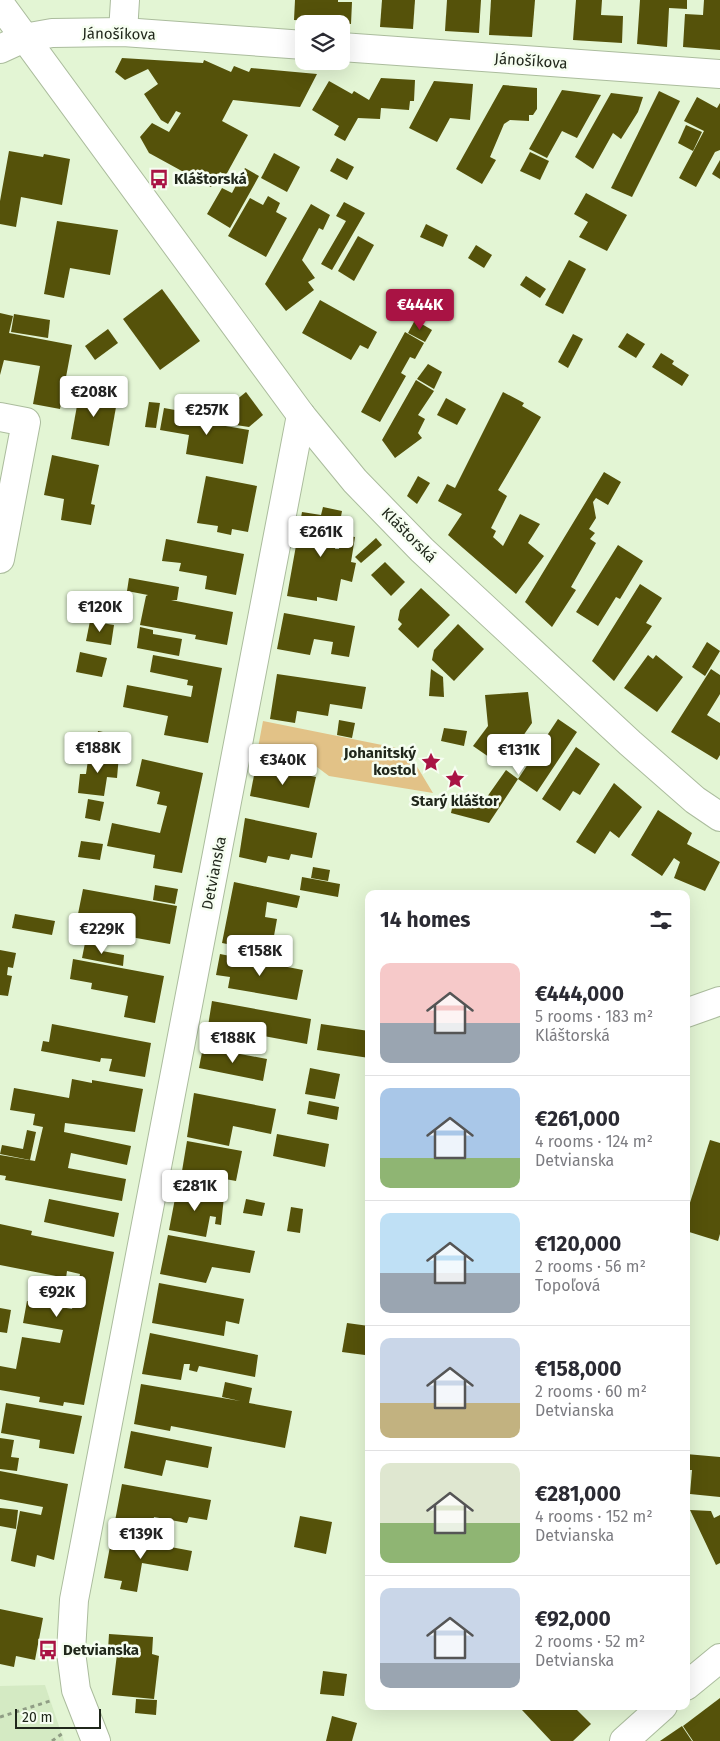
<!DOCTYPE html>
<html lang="en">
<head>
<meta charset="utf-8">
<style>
  :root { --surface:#fff; --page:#f7f7f7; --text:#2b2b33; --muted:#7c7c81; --line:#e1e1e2; --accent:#a91344 }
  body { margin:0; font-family:"Fira Sans",sans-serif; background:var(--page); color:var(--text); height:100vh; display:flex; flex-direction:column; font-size:19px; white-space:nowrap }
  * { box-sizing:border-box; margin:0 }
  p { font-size:16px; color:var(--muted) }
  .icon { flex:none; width:28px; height:28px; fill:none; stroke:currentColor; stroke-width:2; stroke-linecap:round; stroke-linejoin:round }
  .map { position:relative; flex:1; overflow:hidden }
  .details { position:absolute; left:365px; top:890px; width:325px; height:820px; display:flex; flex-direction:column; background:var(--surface); border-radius:10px; box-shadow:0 5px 20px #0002 }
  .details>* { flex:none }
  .tools { position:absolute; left:295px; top:15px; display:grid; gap:10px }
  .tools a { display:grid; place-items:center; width:55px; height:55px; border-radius:10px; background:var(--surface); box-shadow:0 5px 20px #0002; font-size:25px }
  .scale { position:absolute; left:15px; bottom:12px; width:86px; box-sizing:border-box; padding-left:5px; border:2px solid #20271b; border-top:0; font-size:14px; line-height:18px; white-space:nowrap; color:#20271b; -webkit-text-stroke:4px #f6fef1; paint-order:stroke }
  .price { position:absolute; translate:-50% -42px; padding:0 11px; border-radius:5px; background:#fff; color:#222; font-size:16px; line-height:32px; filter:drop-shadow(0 1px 2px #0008) }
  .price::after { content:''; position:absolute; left:50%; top:30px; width:15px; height:11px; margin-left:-8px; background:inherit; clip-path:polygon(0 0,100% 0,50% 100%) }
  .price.on { background:var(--accent); color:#fff }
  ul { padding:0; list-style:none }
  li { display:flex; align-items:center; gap:15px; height:125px; padding:0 15px }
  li+li { border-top:1px solid var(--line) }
  li span { display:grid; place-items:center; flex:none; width:140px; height:100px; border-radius:10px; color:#555 }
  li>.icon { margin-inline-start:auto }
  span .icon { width:60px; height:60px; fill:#fffc; stroke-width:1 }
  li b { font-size:21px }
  h2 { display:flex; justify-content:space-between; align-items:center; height:60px; padding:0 15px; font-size:21px }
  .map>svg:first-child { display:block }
  .built { fill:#d4eac3 }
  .green { fill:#e2c287 }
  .building { fill:#55520a }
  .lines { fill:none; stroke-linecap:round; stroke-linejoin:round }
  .street-casing { stroke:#abbc9d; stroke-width:30 }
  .secondary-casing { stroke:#abbc9d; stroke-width:30 }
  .path { stroke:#909d85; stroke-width:3; stroke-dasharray:4 4; stroke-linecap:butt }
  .street { stroke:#fff; stroke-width:28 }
  .secondary { stroke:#fff; stroke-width:28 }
  .labels { text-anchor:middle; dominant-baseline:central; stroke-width:5; stroke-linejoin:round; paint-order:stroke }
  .street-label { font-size:15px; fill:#20271b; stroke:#f6fef1 }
  .poi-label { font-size:15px; font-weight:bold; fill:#20271b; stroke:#f6fef1; text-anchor:start }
</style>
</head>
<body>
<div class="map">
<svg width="720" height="1741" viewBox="0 0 720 1741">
  <rect width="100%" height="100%" fill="#e3f5d4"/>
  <polygon class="built" points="45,1685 64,1741 0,1741 0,1686"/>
  <polygon class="green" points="263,721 407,750 433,793 329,776 317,767 257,753"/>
  <g class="building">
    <polygon points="295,0 338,0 338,2 352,2 351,24 294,20"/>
    <polygon points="382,0 415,0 413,29 380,27"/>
    <polygon points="447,0 481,0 479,33 445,31"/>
    <polygon points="491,0 535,0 532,37 489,35"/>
    <polygon points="576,0 602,0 601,15 623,16 622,43 573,40"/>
    <polygon points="640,0 687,0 687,9 669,8 667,47 637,44"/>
    <polygon points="704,0 720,0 720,50 683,47 685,14 703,15"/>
    <polygon points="122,58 203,63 204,60 231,72 234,66 249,72 251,68 317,74 300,107 233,100 222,121 248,135 226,175 220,172 211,187 149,153 140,137 152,123 169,132 181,113 176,111 168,124 161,120 144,94 158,84 148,69 125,80 115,72"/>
    <polygon points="381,78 415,80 414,101 410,101 409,110 381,108 380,119 358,118 345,141 334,135 339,126 312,110 329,81 352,94 354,91 369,100"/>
    <polygon points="434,81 473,84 470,120 450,118 437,142 409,128"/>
    <polygon points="503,85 537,88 537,109 533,115 529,115 529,121 510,120 504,124 490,157 496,160 482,184 456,169"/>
    <polygon points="562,90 601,95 577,138 562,131 547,158 529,149"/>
    <polygon points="659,91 680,101 632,197 611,188"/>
    <polygon points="611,93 643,97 638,112 621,139 613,133 593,169 575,157"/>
    <polygon points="697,97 717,108 720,103 720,150 715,152 696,187 679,178 704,131 684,121"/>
    <polygon points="686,125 702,132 693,151 678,143"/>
    <polygon points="9,151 43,157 44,154 70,159 62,205 21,197 16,227 0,224 0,201"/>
    <polygon points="530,152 549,161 540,180 520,171"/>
    <polygon points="274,153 300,167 287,192 261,178"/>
    <polygon points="337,158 354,167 347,180 330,171"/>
    <polygon points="720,160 720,179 712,174"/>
    <polygon points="245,168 259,176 230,228 207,214 222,188 232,193"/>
    <polygon points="586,193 627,215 607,251 579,237 588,222 574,214"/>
    <polygon points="268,196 280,203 276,212 287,218 266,257 228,236 250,198 263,205"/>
    <polygon points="344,202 365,213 332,270 321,264 346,221 336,216"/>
    <polygon points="311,204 330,215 323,230 319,228 302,260 315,278 308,282 314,290 286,311 265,284"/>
    <polygon points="57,221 118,230 110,275 70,268 64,298 44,294"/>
    <polygon points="426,224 448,235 443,247 420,237"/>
    <polygon points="358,236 374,245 354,281 338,271"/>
    <polygon points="476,245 492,255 484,268 468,258"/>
    <polygon points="569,260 586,269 563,314 545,305"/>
    <polygon points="526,276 546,289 540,298 520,285"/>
    <polygon points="162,289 200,341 160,370 123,319"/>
    <polygon points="320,300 377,332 368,349 360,345 351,360 302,333"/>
    <polygon points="0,313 13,316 9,333 72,345 60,409 33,404 40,366 4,360 0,375"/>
    <polygon points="14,314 50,320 48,338 11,332"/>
    <polygon points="415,320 432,330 425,342 408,333"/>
    <polygon points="108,329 118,343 95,360 85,346"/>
    <polygon points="405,332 424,343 415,359 410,357 401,373 406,376 380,422 361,412"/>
    <polygon points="627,333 645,344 636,358 618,347"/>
    <polygon points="573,334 583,339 568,368 558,362"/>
    <polygon points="661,353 674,361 672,364 689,375 682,386 652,367"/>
    <polygon points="428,364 442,372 434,389 417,379"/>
    <polygon points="416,380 434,391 418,415 425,419 418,433 422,438 395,458 382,440"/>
    <polygon points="80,389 118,396 109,446 71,439"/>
    <polygon points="246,392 263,415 249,427 216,422 219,414"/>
    <polygon points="503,392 524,403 522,406 541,417 498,490 507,496 491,528 496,531 493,537 503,546 520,514 540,524 528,543 544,556 516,594 448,535 462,514 438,501 447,484 455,488"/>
    <polygon points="446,398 466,409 457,425 437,415"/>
    <polygon points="149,402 160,403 156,428 145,427"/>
    <polygon points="164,408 209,416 208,423 249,430 243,464 186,454 189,435 160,430"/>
    <polygon points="52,455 99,465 91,504 95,505 91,525 61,520 64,499 44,495"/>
    <polygon points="604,472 621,482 608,505 596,498 593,502 596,518 589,529 595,533 590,539 596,543 571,587 576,590 552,627 525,602"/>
    <polygon points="206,476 257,486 248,532 232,529 231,535 217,532 218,526 197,523"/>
    <polygon points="418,476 430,483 417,504 407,496"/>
    <polygon points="323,507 342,511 335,549 339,549 341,535 355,537 351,562 356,563 352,582 341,579 337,601 317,597 317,601 287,596 302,512 321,515"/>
    <polygon points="376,538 382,545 361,563 355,557"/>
    <polygon points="166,539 244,554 236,595 205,589 207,576 179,571 181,563 162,561"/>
    <polygon points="618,545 643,561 620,599 616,597 598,626 576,612"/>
    <polygon points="385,562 405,582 391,596 371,575"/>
    <polygon points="129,578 179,587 177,600 171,600 233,612 227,645 195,639 196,635 140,625 146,596 148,595 127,591"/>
    <polygon points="640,584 662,598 646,623 652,626 614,681 592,661"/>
    <polygon points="421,588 450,615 418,648 398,629 402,624 398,620 400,610"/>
    <polygon points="284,613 355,626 349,657 331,654 333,642 314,639 310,655 277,649"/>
    <polygon points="90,621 114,625 111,645 86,641"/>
    <polygon points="458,624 484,649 454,681 432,660 434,650"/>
    <polygon points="140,627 153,630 153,634 182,639 179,656 137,648"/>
    <polygon points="707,642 720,651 705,676 692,667"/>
    <polygon points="80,652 107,658 102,677 76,672"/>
    <polygon points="153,655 222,668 208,743 164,735 168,716 123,707 127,685 191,697 193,686 187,685 188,680 150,672"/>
    <polygon points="648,655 653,659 656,655 683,677 657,712 624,688"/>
    <polygon points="431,669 443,677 444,697 429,696"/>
    <polygon points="711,669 720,675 720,694 707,715 720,723 720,755 717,760 671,732"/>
    <polygon points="277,674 366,687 362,709 330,704 328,716 297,711 295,723 270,719"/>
    <polygon points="528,692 532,723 502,766 473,746 488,726 485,695"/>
    <polygon points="558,719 577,732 537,792 518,779 489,823 451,813 455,794 473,799 482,804 506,770 518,779"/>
    <polygon points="339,720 355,723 352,738 337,735"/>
    <polygon points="444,728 467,731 464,746 441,741"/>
    <polygon points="98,731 123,736 121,751 95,747"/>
    <polygon points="576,747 600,764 580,795 573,791 560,811 542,799"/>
    <polygon points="89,753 119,755 117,778 107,777 104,796 78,793 80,774 86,774"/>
    <polygon points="142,759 203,773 182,873 153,868 155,855 107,846 112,823 160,833 167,806 157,804 160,792 136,786"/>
    <polygon points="256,765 316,777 309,808 250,796"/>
    <polygon points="614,783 642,807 619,838 610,831 595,854 576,842"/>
    <polygon points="88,799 104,802 100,821 85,818"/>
    <polygon points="658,810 692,833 687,844 720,862 705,891 674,878 680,862 674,858 662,876 631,855"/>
    <polygon points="245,818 317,833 312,858 291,854 289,860 268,856 266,863 239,857"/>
    <polygon points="81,841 103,844 100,860 78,857"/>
    <polygon points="313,867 330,870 328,881 311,878"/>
    <polygon points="302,877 340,884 338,897 300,890"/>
    <polygon points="234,882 300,896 297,908 267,902 265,917 277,919 272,947 253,944 252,949 222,943"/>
    <polygon points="155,885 178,889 175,904 153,900"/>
    <polygon points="83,889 177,906 170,944 125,936 128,921 101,916 99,928 76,924"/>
    <polygon points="15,914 55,921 52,935 12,928"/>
    <polygon points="85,943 103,947 102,951 124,955 123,966 82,958"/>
    <polygon points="0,950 16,953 13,968 8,967 7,975 12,976 8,996 0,995"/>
    <polygon points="220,954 303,970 297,1000 228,988 230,977 216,975"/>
    <polygon points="73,959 164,976 155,1023 124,1017 128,996 91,989 92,983 70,979"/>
    <polygon points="212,1001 311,1019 307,1044 208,1026"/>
    <polygon points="52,1024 151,1043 145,1077 109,1071 112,1059 101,1058 100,1062 41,1051 43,1041 49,1042"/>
    <polygon points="321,1024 369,1031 369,1058 317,1050"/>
    <polygon points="203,1047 267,1059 263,1081 199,1068"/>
    <polygon points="310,1068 340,1074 335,1099 305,1094"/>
    <polygon points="72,1079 92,1083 92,1080 143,1089 135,1132 65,1123 64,1132 131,1146 127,1165 71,1153 68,1168 126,1179 122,1201 5,1180 6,1176 0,1175 0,1155 35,1161 43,1127 33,1125 35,1114 10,1110 14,1088 69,1098"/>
    <polygon points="194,1093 276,1109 271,1134 233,1126 229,1146 187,1137"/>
    <polygon points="309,1101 339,1107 337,1120 307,1114"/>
    <polygon points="27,1130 36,1132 30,1160 0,1154 2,1145 23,1149"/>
    <polygon points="277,1134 329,1144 325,1167 273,1156"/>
    <polygon points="710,1140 720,1143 720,1234 718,1241 686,1231 686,1215"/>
    <polygon points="187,1141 242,1151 236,1181 182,1171"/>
    <polygon points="177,1188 224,1197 221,1225 215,1224 216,1217 210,1216 206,1237 169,1230"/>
    <polygon points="49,1199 119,1213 114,1237 44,1222"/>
    <polygon points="246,1199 265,1203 262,1216 243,1213"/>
    <polygon points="291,1207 303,1209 300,1233 287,1231"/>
    <polygon points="0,1224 32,1231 31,1235 114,1252 84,1405 64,1402 63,1406 39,1402 40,1397 0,1390 0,1366 16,1369 22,1337 60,1343 63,1330 23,1323 27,1301 72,1309 80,1274 67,1271 66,1278 0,1265"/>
    <polygon points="168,1235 255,1251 250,1273 212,1267 206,1283 160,1274"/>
    <polygon points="159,1283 244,1299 239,1324 226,1321 224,1336 152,1323"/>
    <polygon points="0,1308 11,1310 7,1333 0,1332"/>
    <polygon points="347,1323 369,1326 365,1355 342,1352"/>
    <polygon points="150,1333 258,1355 255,1377 199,1366 197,1372 189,1370 190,1364 184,1364 181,1380 142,1374"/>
    <polygon points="225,1382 252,1388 249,1403 292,1411 285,1448 171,1426 170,1431 134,1424 141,1384 240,1401 222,1397"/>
    <polygon points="6,1403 82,1416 74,1454 39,1448 40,1440 1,1433"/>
    <polygon points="131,1431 212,1447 208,1468 166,1460 162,1476 124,1468"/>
    <polygon points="0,1438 14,1440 11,1457 19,1458 17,1471 0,1469"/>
    <polygon points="686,1454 720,1457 720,1497 690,1494 692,1470 686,1470"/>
    <polygon points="0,1471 68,1484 54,1560 37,1555 35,1567 11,1561 20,1511 41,1515 43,1507 0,1499"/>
    <polygon points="122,1484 211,1500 207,1520 189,1517 187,1523 154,1517 152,1529 115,1521"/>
    <polygon points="0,1508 18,1510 16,1529 0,1526"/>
    <polygon points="690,1510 711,1511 714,1518 720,1515 720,1563 716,1565"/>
    <polygon points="300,1516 332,1522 326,1554 294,1547"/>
    <polygon points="112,1536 192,1551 188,1571 142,1563 137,1592 120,1589 122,1581 104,1578"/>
    <polygon points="0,1609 43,1618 35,1660 16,1656 14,1667 0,1664"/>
    <polygon points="109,1634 153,1637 152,1654 159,1656 154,1699 112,1695 117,1654 108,1650"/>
    <polygon points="323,1671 347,1674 344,1696 320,1694"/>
    <polygon points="720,1698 720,1741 693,1741 683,1726"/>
    <polygon points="136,1699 157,1700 156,1715 135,1713"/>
    <polygon points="527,1706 573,1706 591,1724 573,1741 551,1741 522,1710"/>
    <polygon points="332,1716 357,1723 352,1741 326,1741"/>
    <polygon points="682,1726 692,1741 660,1741"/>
  </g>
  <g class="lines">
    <defs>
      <g id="street">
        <polyline points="123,32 125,0"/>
        <polyline points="341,47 720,74"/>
        <polyline points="0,49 24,38 52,33 123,32 304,45"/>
        <polyline points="0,417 26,422 0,559"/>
        <polyline points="686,1013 720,1001"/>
        <polyline points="686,1686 720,1658"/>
        <polyline points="96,1741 76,1690 71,1652 74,1600 301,415"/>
        <polyline points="624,1741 663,1706"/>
      </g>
      <polyline id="secondary" points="0,4 301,415 355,481 422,550 630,743 695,800 720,817"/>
    </defs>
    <use href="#street" class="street-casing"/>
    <use href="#secondary" class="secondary-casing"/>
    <g class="path">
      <polyline points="0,1717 50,1701"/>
      <polyline points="52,1741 63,1733"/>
    </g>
    <use href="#street" class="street"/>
    <use href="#secondary" class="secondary"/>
  </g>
  <defs>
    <symbol id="bus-bare" viewBox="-9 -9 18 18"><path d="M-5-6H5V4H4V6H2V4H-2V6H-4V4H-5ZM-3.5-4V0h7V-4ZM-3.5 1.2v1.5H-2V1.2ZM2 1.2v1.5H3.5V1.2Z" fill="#a91344" stroke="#f6fef1" stroke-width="2.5" paint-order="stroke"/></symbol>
    <symbol id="sight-bare" viewBox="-9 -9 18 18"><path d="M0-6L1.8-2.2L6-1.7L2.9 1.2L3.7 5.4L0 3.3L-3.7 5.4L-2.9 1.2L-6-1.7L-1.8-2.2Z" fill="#a91344" stroke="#f6fef1" stroke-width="2.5" paint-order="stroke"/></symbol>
  </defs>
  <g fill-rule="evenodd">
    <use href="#bus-bare" x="145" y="165" width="28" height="28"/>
    <use href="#sight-bare" x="417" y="748" width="28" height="28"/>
    <use href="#sight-bare" x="441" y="765" width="28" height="28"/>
    <use href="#bus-bare" x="34" y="1636" width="28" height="28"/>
  </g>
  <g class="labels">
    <g class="street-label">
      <text transform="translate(119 34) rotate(1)">Jánošíkova</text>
      <text transform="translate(531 61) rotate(4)">Jánošíkova</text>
      <text transform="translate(409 535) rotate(45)">Kláštorská</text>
      <text transform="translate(214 873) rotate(-79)">Detvianska</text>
    </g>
    <g class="poi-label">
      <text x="174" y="179">Kláštorská</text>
      <text x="416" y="753" text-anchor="end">Johanitský<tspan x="416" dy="17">kostol</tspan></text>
      <text x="455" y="801" text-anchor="middle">Starý kláštor</text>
      <text x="63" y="1650">Detvianska</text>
    </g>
  </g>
</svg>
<div class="tools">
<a><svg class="icon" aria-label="layers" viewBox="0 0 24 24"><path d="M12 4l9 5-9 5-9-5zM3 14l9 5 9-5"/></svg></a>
</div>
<div class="scale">20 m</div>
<b class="price on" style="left:420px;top:331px">€444K</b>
<b class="price" style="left:94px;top:418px">€208K</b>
<b class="price" style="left:207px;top:436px">€257K</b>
<b class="price" style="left:321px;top:558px">€261K</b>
<b class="price" style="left:100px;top:633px">€120K</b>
<b class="price" style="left:98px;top:774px">€188K</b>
<b class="price" style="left:519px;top:776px">€131K</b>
<b class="price" style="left:283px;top:786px">€340K</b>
<b class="price" style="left:102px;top:955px">€229K</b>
<b class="price" style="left:260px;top:977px">€158K</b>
<b class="price" style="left:233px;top:1064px">€188K</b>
<b class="price" style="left:195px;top:1212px">€281K</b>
<b class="price" style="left:57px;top:1318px">€92K</b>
<b class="price" style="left:141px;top:1560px">€139K</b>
<section class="details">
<h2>14 homes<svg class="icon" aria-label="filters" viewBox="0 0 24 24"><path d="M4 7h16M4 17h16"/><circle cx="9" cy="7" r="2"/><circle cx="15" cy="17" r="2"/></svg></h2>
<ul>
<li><span style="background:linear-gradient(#f6c9c9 60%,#9aa5b1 0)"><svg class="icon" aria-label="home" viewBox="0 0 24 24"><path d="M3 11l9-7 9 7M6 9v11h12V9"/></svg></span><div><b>€444,000</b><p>5 rooms · 183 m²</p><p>Kláštorská</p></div></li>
<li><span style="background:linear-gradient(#a9c7e8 70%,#8fb573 0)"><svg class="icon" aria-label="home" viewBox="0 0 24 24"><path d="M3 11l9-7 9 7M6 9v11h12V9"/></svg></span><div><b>€261,000</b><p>4 rooms · 124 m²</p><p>Detvianska</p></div></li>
<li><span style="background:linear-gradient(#bfe0f5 60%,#9aa5b1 0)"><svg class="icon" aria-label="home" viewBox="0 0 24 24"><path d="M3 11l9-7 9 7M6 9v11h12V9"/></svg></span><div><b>€120,000</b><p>2 rooms · 56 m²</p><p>Topoľová</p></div></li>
<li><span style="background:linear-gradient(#c9d6e8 65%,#c2b280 0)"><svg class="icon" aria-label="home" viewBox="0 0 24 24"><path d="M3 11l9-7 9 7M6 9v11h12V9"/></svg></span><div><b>€158,000</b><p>2 rooms · 60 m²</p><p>Detvianska</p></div></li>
<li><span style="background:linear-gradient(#dfe7d0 60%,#8fb573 0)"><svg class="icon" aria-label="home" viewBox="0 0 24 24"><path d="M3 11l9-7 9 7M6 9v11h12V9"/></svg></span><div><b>€281,000</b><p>4 rooms · 152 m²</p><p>Detvianska</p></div></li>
<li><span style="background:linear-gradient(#c9d6e8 75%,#9aa5b1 0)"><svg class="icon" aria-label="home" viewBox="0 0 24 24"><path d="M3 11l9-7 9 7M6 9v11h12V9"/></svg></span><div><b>€92,000</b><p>2 rooms · 52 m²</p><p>Detvianska</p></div></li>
</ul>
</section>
</div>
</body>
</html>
